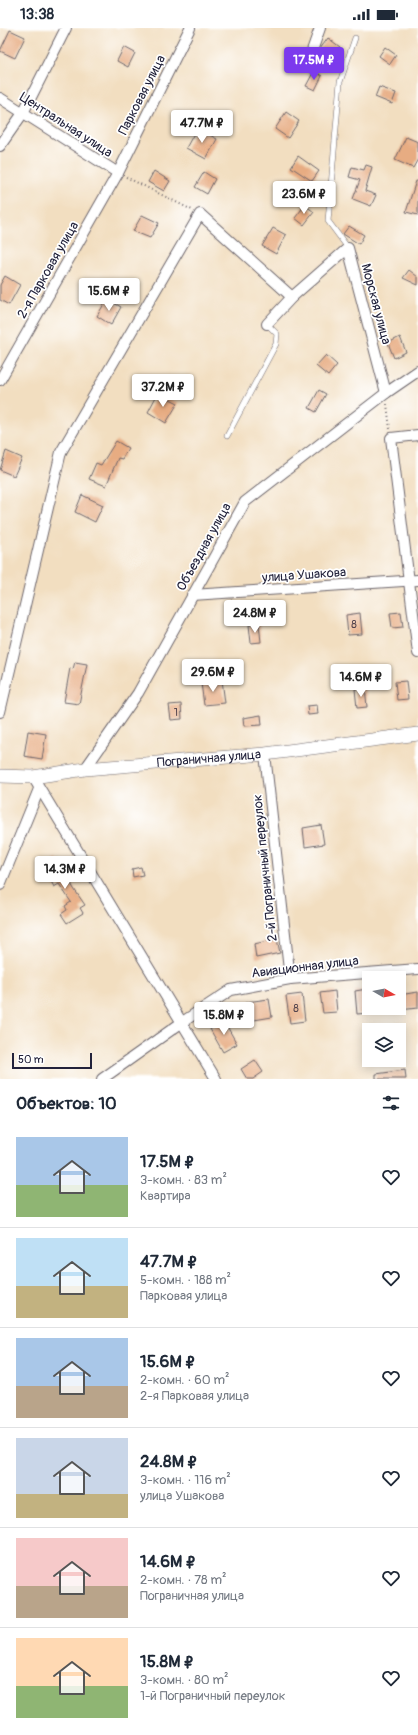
<!DOCTYPE html>
<html lang="ru">
<head>
<meta charset="utf-8">
<style>
  :root { --surface:#fff; --page:#f2f2f3; --text:#1f2937; --muted:#747a83; --line:#e0e1e3; --accent:#7c3aed }
  body { margin:0; font-family:Pangolin,sans-serif; background:var(--page); color:var(--text); height:100vh; display:flex; flex-direction:column; font-size:15px; white-space:nowrap }
  * { box-sizing:border-box; margin:0 }
  p { font-size:13px; color:var(--muted) }
  .icon { flex:none; width:22px; height:22px; fill:none; stroke:currentColor; stroke-width:2; stroke-linecap:round; stroke-linejoin:round }
  .map { position:relative; height:1051px; overflow:hidden }
  .details { display:flex; flex-direction:column; background:var(--surface); flex:1 }
  .details>* { flex:none }
  .needle { width:26px; rotate:99deg }
  .tools { position:absolute; left:362px; top:943px; display:grid; gap:8px }
  .tools a { display:grid; place-items:center; width:44px; height:44px; border-radius:0px; background:var(--surface); box-shadow:0 2px 10px #0003; font-size:20px }
  .scale { position:absolute; left:12px; bottom:10px; width:80px; box-sizing:border-box; padding-left:4px; border:2px solid #22223b; border-top:0; font-size:11px; line-height:14px; white-space:nowrap; color:#22223b; -webkit-text-stroke:3px #fff; paint-order:stroke }
  .price { position:absolute; translate:-50% -34px; padding:0 9px; border-radius:4px; background:#fff; color:#222; font-size:13px; line-height:26px; filter:drop-shadow(0 1px 2px #0008) }
  .price::after { content:''; position:absolute; left:50%; top:24px; width:12px; height:9px; margin-left:-6px; background:inherit; clip-path:polygon(0 0,100% 0,50% 100%) }
  .price.active { background:var(--accent); color:#fff }
  ul { padding:0; list-style:none }
  li { display:flex; align-items:center; gap:12px; height:100px; padding:0 16px }
  li+li { border-top:1px solid var(--line) }
  li span { display:grid; place-items:center; flex:none; width:112px; height:80px; border-radius:0px; color:#555 }
  li>.icon { margin-inline-start:auto }
  span .icon { width:48px; height:48px; fill:#fffc; stroke-width:1 }
  li b { font-size:17px }
  h2 { display:flex; justify-content:space-between; align-items:center; height:48px; padding:0 16px; font-size:17px }
  .status { display:flex; justify-content:space-between; align-items:center; height:28px; padding:0 20px; background:var(--surface); direction:ltr }
  .status svg { height:11px; fill:currentColor }
  .map>svg:first-child { display:block }
  .building { fill:#e7ac82 }
  .lines { fill:none; stroke-linecap:round; stroke-linejoin:round }
  .service-casing { stroke:#6b646a; stroke-width:6 }
  .minor-casing { stroke:#6b646a; stroke-width:12 }
  .tertiary-casing { stroke:#6b646a; stroke-width:14 }
  .path { stroke:#6b646a; stroke-width:2; stroke-dasharray:1 3; stroke-linecap:butt }
  .service { stroke:#fff; stroke-width:5 }
  .minor { stroke:#fff; stroke-width:10 }
  .tertiary { stroke:#fff; stroke-width:13 }
  .labels { text-anchor:middle; dominant-baseline:central; stroke-width:3.5; stroke-linejoin:round; paint-order:stroke }
  .number-label { font-size:11px; fill:#53444d }
  .street-label { font-size:13px; fill:#22223b; stroke:#fff }
</style>
</head>
<body>
<div class="status"><b>13:38</b><svg viewBox="0 0 49 12"><path d="M0 12V9h3v3zM5 12V6h3v6zM10 12V3h3v9zM15 12V0h3v12zM26 1h20v11H26zM47 4h2v5h-2z"/></svg></div>
<div class="map">
<svg width="418" height="1051" viewBox="0 0 418 1051">
  <rect width="100%" height="100%" fill="#fff"/>
  <filter id="ink" filterUnits="userSpaceOnUse"><feTurbulence type="fractalNoise" baseFrequency=".025" numOctaves="2"/><feDisplacementMap in="SourceGraphic" scale="8" xChannelSelector="R" yChannelSelector="G"/><feConvolveMatrix kernelMatrix="1 2 1 2 8 2 1 2 1" color-interpolation-filters="sRGB"/></filter>
  <filter id="wash" filterUnits="userSpaceOnUse"><feTurbulence type="fractalNoise" baseFrequency=".012" numOctaves="4" result="noise"/><feDisplacementMap in="SourceGraphic" scale="16" xChannelSelector="R" yChannelSelector="G"/><feGaussianBlur stdDeviation="0.9" result="paint"/><feColorMatrix in="noise" values="0 0 0 0 0 0 0 0 0 0 0 0 0 0 0 0 0 1.4 0 .05"/><feComposite in="paint" operator="in"/></filter>
  <g filter="url(#wash)">
    <rect width="100%" height="100%" fill="#f2dec0"/>
    <g id="blocks">
      <g class="building">
        <polygon points="10,2 25,9 15,30 0,23"/>
        <polygon points="328,10 340,19 333,30 320,21"/>
        <polygon points="124,19 135,25 128,39 117,33"/>
        <polygon points="385,19 396,27 390,36 379,28"/>
        <polygon points="314,43 322,48 315,62 306,58"/>
        <polygon points="379,59 396,65 392,76 375,69"/>
        <polygon points="286,84 299,93 288,110 275,101"/>
        <polygon points="197,100 217,111 206,131 186,120"/>
        <polygon points="406,109 418,114 418,131 413,140 395,132"/>
        <polygon points="298,128 319,143 312,153 291,139"/>
        <polygon points="366,137 372,139 365,163 376,167 371,178 353,171 360,152 349,149 352,139 364,142"/>
        <polygon points="154,143 170,153 164,163 148,154"/>
        <polygon points="204,144 215,151 207,166 195,159"/>
        <polygon points="416,153 418,153 418,187 406,184"/>
        <polygon points="305,177 314,184 304,197 295,190"/>
        <polygon points="142,187 159,195 150,210 133,203"/>
        <polygon points="349,198 364,207 359,216 343,206"/>
        <polygon points="273,200 286,207 276,226 262,218"/>
        <polygon points="409,242 418,249 418,257 403,250"/>
        <polygon points="5,248 20,257 9,277 0,272 0,257"/>
        <polygon points="107,271 121,279 111,297 97,288"/>
        <polygon points="400,309 406,324 394,330 388,315"/>
        <polygon points="326,327 337,337 328,348 316,338"/>
        <polygon points="319,362 326,366 316,384 309,380"/>
        <polygon points="158,365 178,375 166,395 148,384"/>
        <polygon points="116,413 128,420 122,431 118,430 106,458 89,451 96,435 101,437"/>
        <polygon points="6,423 22,430 14,448 0,442"/>
        <polygon points="82,467 103,477 95,494 75,484"/>
        <polygon points="401,584 403,599 392,600 390,585"/>
        <polygon points="360,585 362,606 348,607 346,587"/>
        <polygon points="259,596 261,614 251,615 249,597"/>
        <polygon points="75,634 87,636 79,676 64,674 70,640 73,641"/>
        <polygon points="222,652 225,675 204,677 201,655"/>
        <polygon points="406,653 408,671 397,672 395,654"/>
        <polygon points="365,659 367,679 357,680 355,661"/>
        <polygon points="181,676 182,691 171,692 169,677"/>
        <polygon points="317,677 318,686 308,687 307,678"/>
        <polygon points="261,687 262,697 244,698 243,690"/>
        <polygon points="28,703 46,706 42,731 24,728"/>
        <polygon points="321,797 324,816 305,819 303,800"/>
        <polygon points="57,830 74,861 85,877 80,880 83,885 67,895 61,886 67,882 65,878 71,874 59,856 54,859 43,838"/>
        <polygon points="141,839 143,847 133,849 132,841"/>
        <polygon points="277,911 280,925 256,930 254,916"/>
        <polygon points="367,961 369,985 357,986 355,963"/>
        <polygon points="335,963 337,984 323,985 320,965"/>
        <polygon points="418,964 418,980 399,982 399,967"/>
        <polygon points="302,966 305,993 290,995 286,968"/>
        <polygon points="269,971 272,989 248,993 246,974"/>
        <polygon points="224,993 237,1016 223,1024 210,1001"/>
        <polygon points="255,1032 263,1044 253,1051 247,1051 241,1041"/>
        <polygon points="405,1042 406,1051 376,1051 376,1046"/>
      </g>
    </g>
  </g>
  <g filter="url(#ink)">
    <use href="#blocks" fill-opacity="0" stroke="#6b646a" stroke-width="1"/>
    <g class="lines">
      <defs>
        <g id="service">
          <polyline points="348,220 328,193 340,54 355,10"/>
          <polyline points="227,408 276,316 277,306 267,296"/>
        </g>
        <g id="minor">
          <polyline points="308,34 320,0"/>
          <polyline points="0,70 118,145"/>
          <polyline points="0,118 23,85 66,0"/>
          <polyline points="267,296 292,269"/>
          <polyline points="0,352 118,145 190,0"/>
          <polyline points="418,407 391,410 418,625"/>
          <polyline points="192,567 418,552"/>
          <polyline points="0,684 61,424 200,186 292,269 348,220 386,365"/>
          <polyline points="265,726 290,951"/>
          <polyline points="85,741 138,665 245,474 386,365 418,343"/>
          <polyline points="33,749 216,1051"/>
          <polyline points="0,857 39,761"/>
          <polyline points="102,1051 181,995 231,962 290,951 418,941"/>
        </g>
        <g id="tertiary">
          <path id="s1" d="M0,748L33,749L85,741L265,726L418,706"/>
        </g>
      </defs>
      <use href="#service" class="service-casing"/>
      <use href="#minor" class="minor-casing"/>
      <use href="#tertiary" class="tertiary-casing"/>
      <g class="path">
        <polyline points="126,149 192,182"/>
        <polyline points="387,376 390,401"/>
      </g>
      <use href="#service" class="service"/>
      <use href="#minor" class="minor"/>
      <use href="#tertiary" class="tertiary"/>
    </g>
  </g>
  <g class="labels">
    <g class="number-label">
      <text x="354" y="596">8</text>
      <text x="176" y="684">1</text>
      <text x="296" y="980">8</text>
    </g>
    <g class="street-label">
      <text transform="translate(142 67) rotate(-63)">Парковая улица</text>
      <text transform="translate(66 97) rotate(33)">Центральная улица</text>
      <text transform="translate(48 242) rotate(-60)">2-я Парковая улица</text>
      <text transform="translate(376 276) rotate(75)">Морская улица</text>
      <text transform="translate(204 519) rotate(-61)">Объездная улица</text>
      <text transform="translate(304 547) rotate(-4)">улица Ушакова</text>
      <text stroke="none"><textPath href="#s1" startOffset="210">Пограничная улица</textPath></text>
      <text transform="translate(265 840) rotate(-96)">2-й Пограничный переулок</text>
      <text transform="translate(305 939) rotate(-7)">Авиационная улица</text>
    </g>
  </g>
</svg>
<div class="tools">
<a><svg class="needle" viewBox="-14 -14 28 28"><path d="M0-13l5 13h-10z" fill="#e53935"/><path d="M0 13l5-13h-10z" fill="#747a83"/></svg></a>
<a><svg class="icon" aria-label="layers" viewBox="0 0 24 24"><path d="M12 4l9 5-9 5-9-5zM3 14l9 5 9-5"/></svg></a>
</div>
<div class="scale">50 m</div>
<b class="price active" style="left:314px;top:53px">17.5M ₽</b>
<b class="price" style="left:202px;top:116px">47.7M ₽</b>
<b class="price" style="left:304px;top:187px">23.6M ₽</b>
<b class="price" style="left:109px;top:284px">15.6M ₽</b>
<b class="price" style="left:163px;top:380px">37.2M ₽</b>
<b class="price" style="left:255px;top:606px">24.8M ₽</b>
<b class="price" style="left:213px;top:665px">29.6M ₽</b>
<b class="price" style="left:361px;top:670px">14.6M ₽</b>
<b class="price" style="left:65px;top:862px">14.3M ₽</b>
<b class="price" style="left:224px;top:1008px">15.8M ₽</b>
</div>
<section class="details">
<h2>Объектов: 10<svg class="icon" aria-label="filters" viewBox="0 0 24 24"><path d="M4 7h16M4 17h16"/><circle cx="9" cy="7" r="2"/><circle cx="15" cy="17" r="2"/></svg></h2>
<ul>
<li><span style="background:linear-gradient(#a9c7e8 60%,#8fb573 0)"><svg class="icon" aria-label="home" viewBox="0 0 24 24"><path d="M3 11l9-7 9 7M6 9v11h12V9"/></svg></span><div><b>17.5M ₽</b><p>3-комн. · 83 m²</p><p>Квартира</p></div><svg class="icon" aria-label="heart" viewBox="0 0 24 24"><path d="M12 20l-8-8c-3-5 5-10 8-4 3-6 11-1 8 4z"/></svg></li>
<li><span style="background:linear-gradient(#bfe0f5 60%,#c2b280 0)"><svg class="icon" aria-label="home" viewBox="0 0 24 24"><path d="M3 11l9-7 9 7M6 9v11h12V9"/></svg></span><div><b>47.7M ₽</b><p>5-комн. · 188 m²</p><p>Парковая улица</p></div><svg class="icon" aria-label="heart" viewBox="0 0 24 24"><path d="M12 20l-8-8c-3-5 5-10 8-4 3-6 11-1 8 4z"/></svg></li>
<li><span style="background:linear-gradient(#a9c7e8 60%,#b9a48a 0)"><svg class="icon" aria-label="home" viewBox="0 0 24 24"><path d="M3 11l9-7 9 7M6 9v11h12V9"/></svg></span><div><b>15.6M ₽</b><p>2-комн. · 60 m²</p><p>2-я Парковая улица</p></div><svg class="icon" aria-label="heart" viewBox="0 0 24 24"><path d="M12 20l-8-8c-3-5 5-10 8-4 3-6 11-1 8 4z"/></svg></li>
<li><span style="background:linear-gradient(#c9d6e8 70%,#c2b280 0)"><svg class="icon" aria-label="home" viewBox="0 0 24 24"><path d="M3 11l9-7 9 7M6 9v11h12V9"/></svg></span><div><b>24.8M ₽</b><p>3-комн. · 116 m²</p><p>улица Ушакова</p></div><svg class="icon" aria-label="heart" viewBox="0 0 24 24"><path d="M12 20l-8-8c-3-5 5-10 8-4 3-6 11-1 8 4z"/></svg></li>
<li><span style="background:linear-gradient(#f6c9c9 60%,#b9a48a 0)"><svg class="icon" aria-label="home" viewBox="0 0 24 24"><path d="M3 11l9-7 9 7M6 9v11h12V9"/></svg></span><div><b>14.6M ₽</b><p>2-комн. · 78 m²</p><p>Пограничная улица</p></div><svg class="icon" aria-label="heart" viewBox="0 0 24 24"><path d="M12 20l-8-8c-3-5 5-10 8-4 3-6 11-1 8 4z"/></svg></li>
<li><span style="background:linear-gradient(#ffd9b3 60%,#8fb573 0)"><svg class="icon" aria-label="home" viewBox="0 0 24 24"><path d="M3 11l9-7 9 7M6 9v11h12V9"/></svg></span><div><b>15.8M ₽</b><p>3-комн. · 80 m²</p><p>1-й Пограничный переулок</p></div><svg class="icon" aria-label="heart" viewBox="0 0 24 24"><path d="M12 20l-8-8c-3-5 5-10 8-4 3-6 11-1 8 4z"/></svg></li>
</ul>
</section>
</body>
</html>
